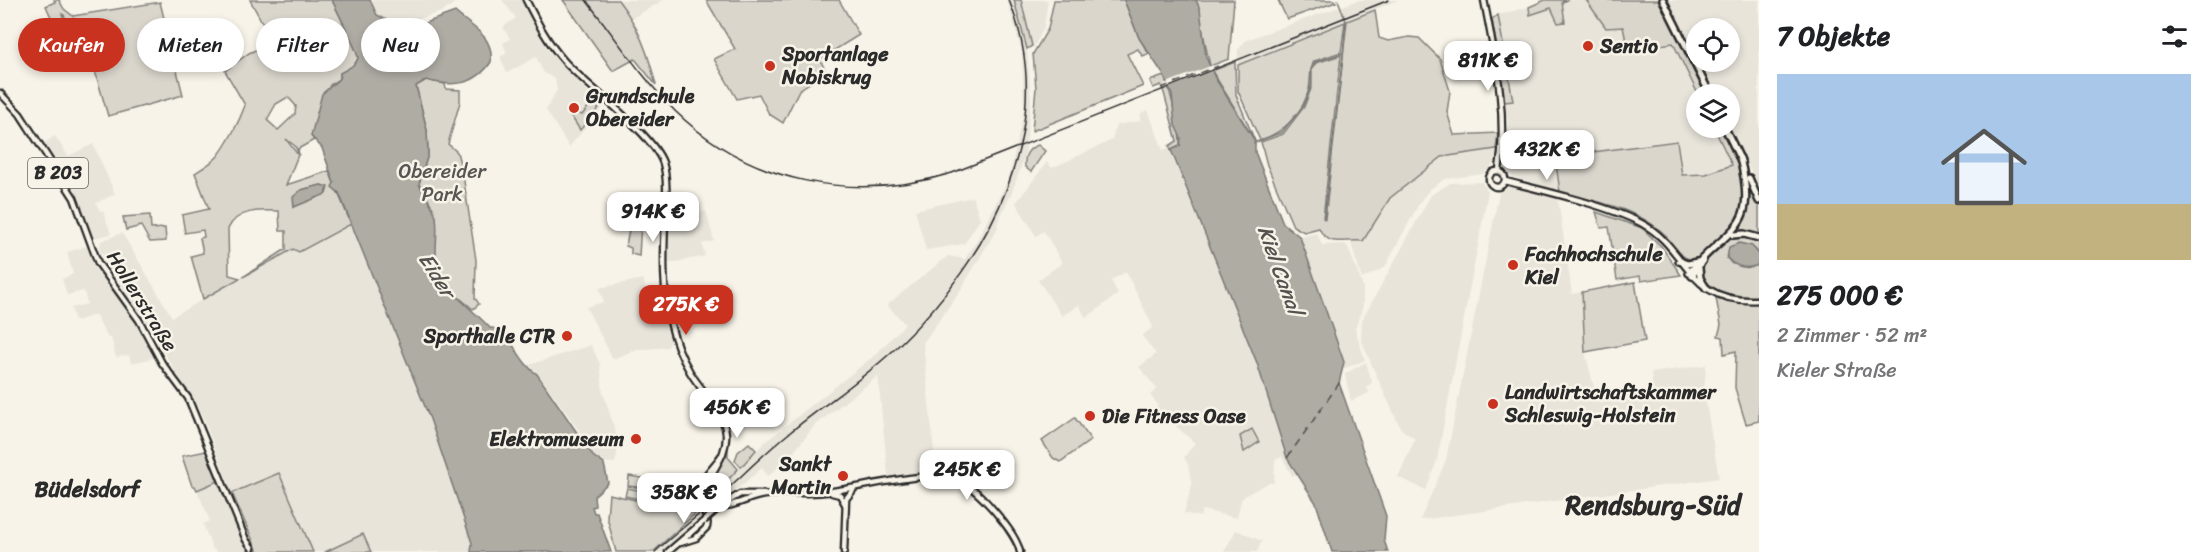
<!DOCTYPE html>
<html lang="de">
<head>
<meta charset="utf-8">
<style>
  :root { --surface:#fff; --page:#f2f2f2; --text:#202124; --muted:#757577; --accent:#c8321e }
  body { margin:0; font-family:Sriracha,sans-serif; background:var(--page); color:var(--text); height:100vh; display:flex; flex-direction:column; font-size:22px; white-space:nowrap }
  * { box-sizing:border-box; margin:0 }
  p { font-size:20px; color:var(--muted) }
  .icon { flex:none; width:33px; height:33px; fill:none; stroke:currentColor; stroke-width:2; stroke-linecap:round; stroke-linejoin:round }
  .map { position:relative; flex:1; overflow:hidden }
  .sheet { display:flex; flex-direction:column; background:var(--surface); width:450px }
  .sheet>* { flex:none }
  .banner { position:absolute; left:18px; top:18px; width:570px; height:54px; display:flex; gap:12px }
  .tools { position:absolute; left:1686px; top:18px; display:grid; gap:12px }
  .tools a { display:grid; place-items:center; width:54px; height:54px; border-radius:50%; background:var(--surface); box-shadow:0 3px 9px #0003; font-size:30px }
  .price { position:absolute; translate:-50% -51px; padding:0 14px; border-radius:12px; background:#fff; color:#222; font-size:20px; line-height:39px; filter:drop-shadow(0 2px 3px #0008) }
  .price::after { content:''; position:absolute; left:50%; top:36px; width:18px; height:14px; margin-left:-9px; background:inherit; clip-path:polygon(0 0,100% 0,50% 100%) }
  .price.active { background:var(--accent); color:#fff }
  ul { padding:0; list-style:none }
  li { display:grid; align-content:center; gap:12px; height:318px; padding:0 18px }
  li span { display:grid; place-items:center; height:186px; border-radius:0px; color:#555 }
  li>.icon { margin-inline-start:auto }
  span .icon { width:108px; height:108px; fill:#fffc; stroke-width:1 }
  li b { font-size:26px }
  h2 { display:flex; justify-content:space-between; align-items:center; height:72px; padding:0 18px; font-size:26px }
  .chip { padding:0 21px; border-radius:27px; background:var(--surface); box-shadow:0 3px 9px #0003; font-size:21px; line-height:54px }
  .chip.active { background:var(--accent); color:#fff }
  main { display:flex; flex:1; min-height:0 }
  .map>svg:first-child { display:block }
  .built { fill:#e8e4da }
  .green { fill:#dad6cc; stroke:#82807c; stroke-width:1.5; fill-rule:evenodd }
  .water { fill:#afaca4; stroke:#7a7874; stroke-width:1.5 }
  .pier { fill:#f7f3e8 }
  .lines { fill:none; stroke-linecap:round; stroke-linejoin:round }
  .stream { stroke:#7a7874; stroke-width:1.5 }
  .ferry { stroke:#53524f; stroke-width:1.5; stroke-dasharray:8 6; stroke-linecap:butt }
  .major-casing { stroke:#2b2b2b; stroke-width:9 }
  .highway-casing { stroke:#2b2b2b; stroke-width:10 }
  .major { stroke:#f7f3e8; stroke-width:4.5 }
  .highway { stroke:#f7f3e8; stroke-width:5 }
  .rail { stroke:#2b2b2b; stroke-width:1.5 }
  .major-bridge-casing { stroke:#2b2b2b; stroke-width:9; stroke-linecap:butt }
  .major-bridge { stroke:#f7f3e8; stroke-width:4.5 }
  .poi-dot { fill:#c8321e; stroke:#f7f3e8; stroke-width:2 }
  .labels { text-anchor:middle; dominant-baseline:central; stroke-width:5; stroke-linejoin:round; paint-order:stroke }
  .shield { fill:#f7f3e8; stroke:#686764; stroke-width:1.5 }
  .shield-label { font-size:18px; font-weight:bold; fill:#2b2b2b }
  .poi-label { font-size:20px; font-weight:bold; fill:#2b2b2b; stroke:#f7f3e8; text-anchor:start }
  .park-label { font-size:20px; fill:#575653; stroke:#f7f3e8 }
  .street-label { font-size:20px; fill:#2b2b2b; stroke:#f7f3e8 }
  .water-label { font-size:21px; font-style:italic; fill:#53524f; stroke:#f7f3e8 }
  .quarter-label { font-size:22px; font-weight:bold; fill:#2b2b2b; stroke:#f7f3e8 }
  .district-label { font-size:26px; font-weight:bold; fill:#2b2b2b; stroke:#f7f3e8 }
</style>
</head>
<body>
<main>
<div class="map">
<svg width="1759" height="552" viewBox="0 0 1759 552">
  <rect width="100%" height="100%" fill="#f7f3e8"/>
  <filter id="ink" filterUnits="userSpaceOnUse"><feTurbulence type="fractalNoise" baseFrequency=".0167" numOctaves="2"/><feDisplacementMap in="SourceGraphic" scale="12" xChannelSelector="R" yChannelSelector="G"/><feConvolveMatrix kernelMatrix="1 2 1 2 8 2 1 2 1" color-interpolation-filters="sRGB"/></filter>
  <g filter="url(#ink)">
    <g class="built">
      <polygon points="370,0 458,0 444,11 404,24 406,30 377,15"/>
      <polygon points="502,0 521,0 549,52 603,107 569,147 546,110 557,90 555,79 544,73 536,57 507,73 500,57 507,53 503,43 510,39 503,27 516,18"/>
      <polygon points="618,0 664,0 632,18"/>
      <polygon points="1007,0 1014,0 1027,49 1031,99 1025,155 1012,192 997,224 998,227 960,291 923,343 936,471 888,476 878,376 815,425 788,459 768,476 762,468 662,552 653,552 695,514 764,443 875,355 905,324 887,305 948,256 965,259 976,242 1009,178 1024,110 1022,52"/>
      <polygon points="1021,0 1048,0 1044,27 1033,49"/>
      <polygon points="1359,0 1398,0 1238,65 1238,50 1246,40"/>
      <polygon points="1569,0 1586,0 1606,27 1623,27 1638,41 1673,43 1698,94 1696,128 1714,128 1732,165 1706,174 1682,176 1678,141 1555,157 1560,192 1511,176 1504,166 1508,123 1505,102 1513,100 1498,15 1529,7 1531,15 1551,8 1558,23 1565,21 1562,2"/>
      <polygon points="1668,0 1759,0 1759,189 1730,126 1730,94 1715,94 1699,62 1730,62 1730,28 1696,28 1696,57"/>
      <polygon points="1148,110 1163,150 1169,148 1257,363 1287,458 1296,474 1292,476 1282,457 1275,460 1274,483 1268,483 1246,495 1241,500 1237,518 1202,510 1200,517 1184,513 1192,485 1188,465 1184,457 1195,443 1155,408 1158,405 1150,395 1157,389 1139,367 1156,354 1142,336 1153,327 1126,272 1111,280 1118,294 1086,318 1079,305 1062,316 1038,280 1062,263 1044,231 1036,236 1016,203 1047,162 1052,168 1112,140 1116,125 1140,121 1141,113"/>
      <polygon points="55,136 68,156 93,144 115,194 96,203 100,211 103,211 111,234 94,238 72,184 44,143"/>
      <polygon points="1496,149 1494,164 1483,174 1445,179 1430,189 1421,200 1385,267 1362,279 1350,240 1363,240 1390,198 1442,157"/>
      <polygon points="1482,182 1488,192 1437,460 1426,490 1398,477 1415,439 1401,429 1376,375 1361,339 1362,320 1431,195 1450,183"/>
      <polygon points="1510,186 1558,199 1572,294 1582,292 1585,352 1598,403 1654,396 1651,373 1706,365 1704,392 1719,478 1420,520 1446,460 1499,193"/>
      <polygon points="973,197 980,219 964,244 926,250 915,210"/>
      <polygon points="706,211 714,241 702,244 705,256 671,263 668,260 669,222"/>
      <polygon points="351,224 430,419 472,543 471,552 371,552 363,534 325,552 313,552 279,473 232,493 201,412 99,249 101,241 122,233 172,317 293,249 299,252"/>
      <polygon points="1317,233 1322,245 1345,244 1348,247 1363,287 1363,306 1355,329 1365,360 1343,369 1344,361 1300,237"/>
      <polygon points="87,246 94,267 137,322 154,358 131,363 129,355 116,357 111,337 108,338 96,315 75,321 71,308 87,304 84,291 67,295 62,279 73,274 67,252"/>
      <polygon points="643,279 647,295 658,294 670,342 668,347 635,350 613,359 586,307 604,302 599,288"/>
      <polygon points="591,345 600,364 603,392 619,443 615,463 604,462 593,455 578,429 536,371 529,365"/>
      <polygon points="1366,362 1372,382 1367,387 1369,393 1351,401 1345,374"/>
      <polygon points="218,481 249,552 217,552 212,548 203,524 210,521 197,490"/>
      <polygon points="1236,530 1262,541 1257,552 1224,552"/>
    </g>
    <g class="green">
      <polygon points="54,0 59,0 64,9 73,16 160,2 183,95 108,116 91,57 87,58 64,15 62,14 64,19 61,24 55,26 46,6 55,2"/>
      <path d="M250,0H332C336,8 359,53 358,58C357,65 346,70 340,73V78L330,85L311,136L314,140L298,149L299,155L295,146L286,139L298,155L286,185L329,171L351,224L299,252L293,249L243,277L286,249V231H280L279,211C261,210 237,209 228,229L229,275L240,278L203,299L191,256L203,253L200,238L204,237L203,230L185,233L182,215L209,209L195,173C203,168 213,162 218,156C228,143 240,120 245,105L225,71L249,53L273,42ZM288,97L296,106L295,114L278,130L267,120L276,104ZM321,185L315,198L294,207L301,190Z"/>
      <path d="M563,0H618C639,27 648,53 656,85L635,59L613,71Z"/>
      <polygon points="706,0 839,0 859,35 820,59 826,72 799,90 783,123 769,114 759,94 737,99 714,59 735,49"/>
      <polygon points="1014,0 1021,0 1032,46 1027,49"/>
      <polygon points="1054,0 1124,0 1139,38 1149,54 1142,56 1138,49 1127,54 1143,86 1032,131 1036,88 1033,54 1048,29"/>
      <polygon points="1196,0 1234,0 1229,59 1210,66"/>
      <polygon points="1278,0 1335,0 1336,2 1287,19"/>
      <polygon points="1545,0 1568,0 1562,2 1565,22 1558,23 1551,8 1530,15 1529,7"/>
      <polygon points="1586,0 1659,0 1705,94 1698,94 1673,43 1640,48 1638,41 1626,41 1623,27 1606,28"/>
      <path d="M1375,10L1379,38L1388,41L1409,37L1419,38L1440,59L1450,91L1447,112L1454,135L1498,133L1496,149L1442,157L1390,198L1363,241C1343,239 1328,248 1319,228L1304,232L1293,226L1267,165L1261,142L1283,134L1304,107L1312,86V70L1316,63L1341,55L1323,218L1325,219L1347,21Z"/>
      <polygon points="1498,15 1513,101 1505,102 1492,19"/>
      <path d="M1345,22L1341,52L1314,61C1309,71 1311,79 1309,89C1303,114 1283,133 1260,140L1238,91V65Z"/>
      <polygon points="1235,62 1236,95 1255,141 1212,71"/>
      <path d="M1164,76C1170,90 1181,132 1180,146L1171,150L1169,146L1177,141L1164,93L1161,85L1153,88L1150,81Z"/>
      <polygon points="426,80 445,84 446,89 460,90 460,102 448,144 457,152 463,175 476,260 475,298 479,304 473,309 456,295 441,274 434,252 436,218 419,184 428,154 427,130 416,86"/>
      <polygon points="592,102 599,108 580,130 571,116 575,112 582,115"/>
      <path d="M1714,128H1721L1742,173L1746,205L1731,231L1696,260L1690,262V259C1676,256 1671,239 1661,231C1632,207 1595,201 1560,192L1555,157L1677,141L1682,175L1706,174L1732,165Z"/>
      <path d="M1038,145L1045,151L1031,172L1025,167C1024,156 1027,149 1038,145Z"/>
      <polygon points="1751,188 1759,207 1759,236 1737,231 1748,212"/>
      <polygon points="1596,212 1642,228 1661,246 1681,275 1641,281 1640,276 1617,280 1609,227 1601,228"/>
      <polygon points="150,215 151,229 165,228 166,241 150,242 141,226 126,230 123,217"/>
      <polygon points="631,219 641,223 639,256 631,254 631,248 626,246"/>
      <path d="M1739,235L1759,240V254L1755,249L1727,258L1732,264L1759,263V296C1738,297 1704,294 1701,268C1711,253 1721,239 1739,235Z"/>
      <polygon points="1635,282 1645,341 1585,352 1582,292"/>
      <polygon points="1716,298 1740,303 1759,303 1759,421 1746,424 1735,388 1736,351 1724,354 1723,337 1718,336 1721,325"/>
      <polygon points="1075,418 1091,440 1060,462 1053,458 1042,441"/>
      <polygon points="1252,429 1259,442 1244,452 1240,436"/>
      <polygon points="749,443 756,450 741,467 735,460 738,452"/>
      <path d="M728,446V457L738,469L711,498L707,490C713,474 724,463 728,446Z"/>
      <polygon points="206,451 218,481 197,490 195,486 192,486 182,456"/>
      <polygon points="279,473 313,552 258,552 232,493"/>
      <polygon points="629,476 661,481 660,490 628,486"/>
      <polygon points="627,488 659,494 660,492 691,494 698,511 653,552 616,552 607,517 609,494 657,505 658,503 625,496"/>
      <polygon points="363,534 371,552 325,552"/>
    </g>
    <g class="water">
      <path d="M332,0H370L377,15L406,30L455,12C471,27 494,35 491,62C475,86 452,87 426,80L416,86L427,130L428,154L419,184C424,194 434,206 436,217C439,237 432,253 440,272C450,295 474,310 490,328C510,327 518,363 537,374L593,456L604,464L608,483L594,496L595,506L592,507L594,513H597L611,552H471L472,543L430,419L339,193L332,187L334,183L322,148L311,136L322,94L340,78V73C346,70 357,65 358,58C359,53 336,9 332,0Z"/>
      <polygon points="1124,0 1196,0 1200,9 1206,57 1215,78 1255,141 1255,152 1283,223 1300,237 1344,362 1339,383 1386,516 1384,540 1388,552 1332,552 1316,503 1287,458 1257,363 1171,150 1180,146 1181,138 1175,125 1172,95 1163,74 1139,38"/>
      <polygon points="321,185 328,187 326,194 294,207 293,197 301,190"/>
      <path d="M1739,243L1752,246L1759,254L1758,265C1747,270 1735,267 1727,258L1729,247Z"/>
    </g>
    <polygon class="pier" points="1213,65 1215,70 1166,89 1164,84"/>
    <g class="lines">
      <g class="stream">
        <polyline points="1254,143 1282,132 1303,106 1311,86 1311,69 1315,62 1343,53 1346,21 1338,0"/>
        <polyline points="1324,218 1343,55"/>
      </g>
      <g class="ferry">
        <polyline points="1161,88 1218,66"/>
        <polyline points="1287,458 1340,382"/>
      </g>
      <defs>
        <g id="major">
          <path d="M526,0C537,22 548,43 565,62C588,87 653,134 663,163C668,180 666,199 665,217C664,252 662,287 670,321C674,339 681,357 690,372C702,393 724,409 726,434C728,466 693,481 713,504C728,512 749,496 765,495C785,492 805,494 825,492C856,489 929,470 956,478C974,484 1017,533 1020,552"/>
          <path d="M1484,0C1495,56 1508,114 1499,171"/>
          <polyline points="0,93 20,114 74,198 98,263 139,320 162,363 188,398 246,540 252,548"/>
          <circle cx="1497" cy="179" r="8"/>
          <path d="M1505,181C1544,191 1606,205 1641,223C1689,248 1686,305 1759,300"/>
          <polyline points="832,493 840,495 845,504"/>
          <polyline points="722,505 740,494 764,494"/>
          <path d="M680,543L696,538L707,527C709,517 704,514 700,506C689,487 712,470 721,456"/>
          <polyline points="668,552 704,521"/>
          <polyline points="844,552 846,499 853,490"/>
        </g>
        <g id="highway">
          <polyline points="1663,0 1710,94"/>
          <polyline points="1725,128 1741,161"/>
          <polyline points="1749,178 1759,201"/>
          <polyline points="1733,235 1744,234 1759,238"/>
          <polyline points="1679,261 1688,264 1697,262"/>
          <polyline points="1699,268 1700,278 1706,288"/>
          <path d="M1689,273C1729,225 1759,232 1740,158"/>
          <polyline points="1692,276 1703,260"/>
        </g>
      </defs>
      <use href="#major" class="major-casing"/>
      <use href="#highway" class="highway-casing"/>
      <use href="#major" class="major"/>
      <use href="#highway" class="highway"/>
      <g class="rail">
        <path d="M586,0C615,37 642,78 675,111C750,184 854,203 952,173L1389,0"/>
        <path d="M655,552C674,534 695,519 714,501C739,479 762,455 788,434C824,404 864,379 898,346C990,258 1060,127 1009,0"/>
      </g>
      <defs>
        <polyline id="major-bridge" points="704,521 722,505"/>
      </defs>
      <use href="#major-bridge" class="major-bridge-casing"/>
      <use href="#major-bridge" class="major-bridge"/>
    </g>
  </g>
  <g class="poi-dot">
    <circle cx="1588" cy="46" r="6"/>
    <circle cx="770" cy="66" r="6"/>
    <circle cx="574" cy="108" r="6"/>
    <circle cx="1513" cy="265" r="6"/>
    <circle cx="567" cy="336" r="6"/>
    <circle cx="1493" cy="404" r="6"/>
    <circle cx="1090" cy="416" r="6"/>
    <circle cx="636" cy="439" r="6"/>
    <circle cx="843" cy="476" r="6"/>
  </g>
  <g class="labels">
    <rect class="shield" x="28" y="158" width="60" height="30" rx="4.5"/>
    <g class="shield-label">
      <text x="58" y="173">B 203</text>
    </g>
    <g class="poi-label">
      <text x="1600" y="46">Sentio</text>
      <text x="782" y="54">Sportanlage<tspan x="782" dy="23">Nobiskrug</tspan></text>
      <text x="586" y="96">Grundschule<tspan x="586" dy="23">Obereider</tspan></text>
      <text x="1525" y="254">Fachhochschule<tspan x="1525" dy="23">Kiel</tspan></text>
      <text x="555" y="336" text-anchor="end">Sporthalle CTR</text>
      <text x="1505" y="392">Landwirtschaftskammer<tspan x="1505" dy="23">Schleswig-Holstein</tspan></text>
      <text x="1102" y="416">Die Fitness Oase</text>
      <text x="624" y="439" text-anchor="end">Elektromuseum</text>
      <text x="831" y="464" text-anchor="end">Sankt<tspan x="831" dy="23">Martin</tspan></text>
    </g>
    <g class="park-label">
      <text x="442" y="171">Obereider<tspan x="442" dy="23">Park</tspan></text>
    </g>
    <g class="street-label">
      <text transform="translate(142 301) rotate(58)">Hollerstraße</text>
    </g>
    <g class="water-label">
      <text transform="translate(1280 270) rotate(70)">Kiel Canal</text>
      <text transform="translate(437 275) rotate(58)">Eider</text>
    </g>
    <g class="quarter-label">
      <text x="87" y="489">Büdelsdorf</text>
    </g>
    <g class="district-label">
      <text x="1653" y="505">Rendsburg-Süd</text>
    </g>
  </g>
</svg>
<div class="tools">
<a><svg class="icon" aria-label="locate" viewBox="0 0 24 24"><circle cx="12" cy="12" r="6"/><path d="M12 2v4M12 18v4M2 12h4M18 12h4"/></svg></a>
<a><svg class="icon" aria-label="layers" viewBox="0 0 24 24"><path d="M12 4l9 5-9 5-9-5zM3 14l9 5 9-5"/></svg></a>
</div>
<b class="price" style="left:1488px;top:92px">811K €</b>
<b class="price" style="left:1547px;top:181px">432K €</b>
<b class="price" style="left:653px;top:243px">914K €</b>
<b class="price active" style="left:686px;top:336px">275K €</b>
<b class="price" style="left:737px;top:439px">456K €</b>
<b class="price" style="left:967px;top:501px">245K €</b>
<b class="price" style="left:684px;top:524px">358K €</b>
<div class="banner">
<a class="chip active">Kaufen</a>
<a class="chip">Mieten</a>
<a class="chip">Filter</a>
<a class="chip">Neu</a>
</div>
</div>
<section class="sheet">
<h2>7 Objekte<svg class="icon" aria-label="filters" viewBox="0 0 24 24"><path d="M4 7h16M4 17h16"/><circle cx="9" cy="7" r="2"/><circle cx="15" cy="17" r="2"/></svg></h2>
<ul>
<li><span style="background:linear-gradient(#a9c7e8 70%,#c2b280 0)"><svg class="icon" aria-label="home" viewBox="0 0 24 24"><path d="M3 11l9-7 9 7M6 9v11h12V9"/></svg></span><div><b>275 000 €</b><p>2 Zimmer · 52 m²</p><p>Kieler Straße</p></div></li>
</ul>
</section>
</main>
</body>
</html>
